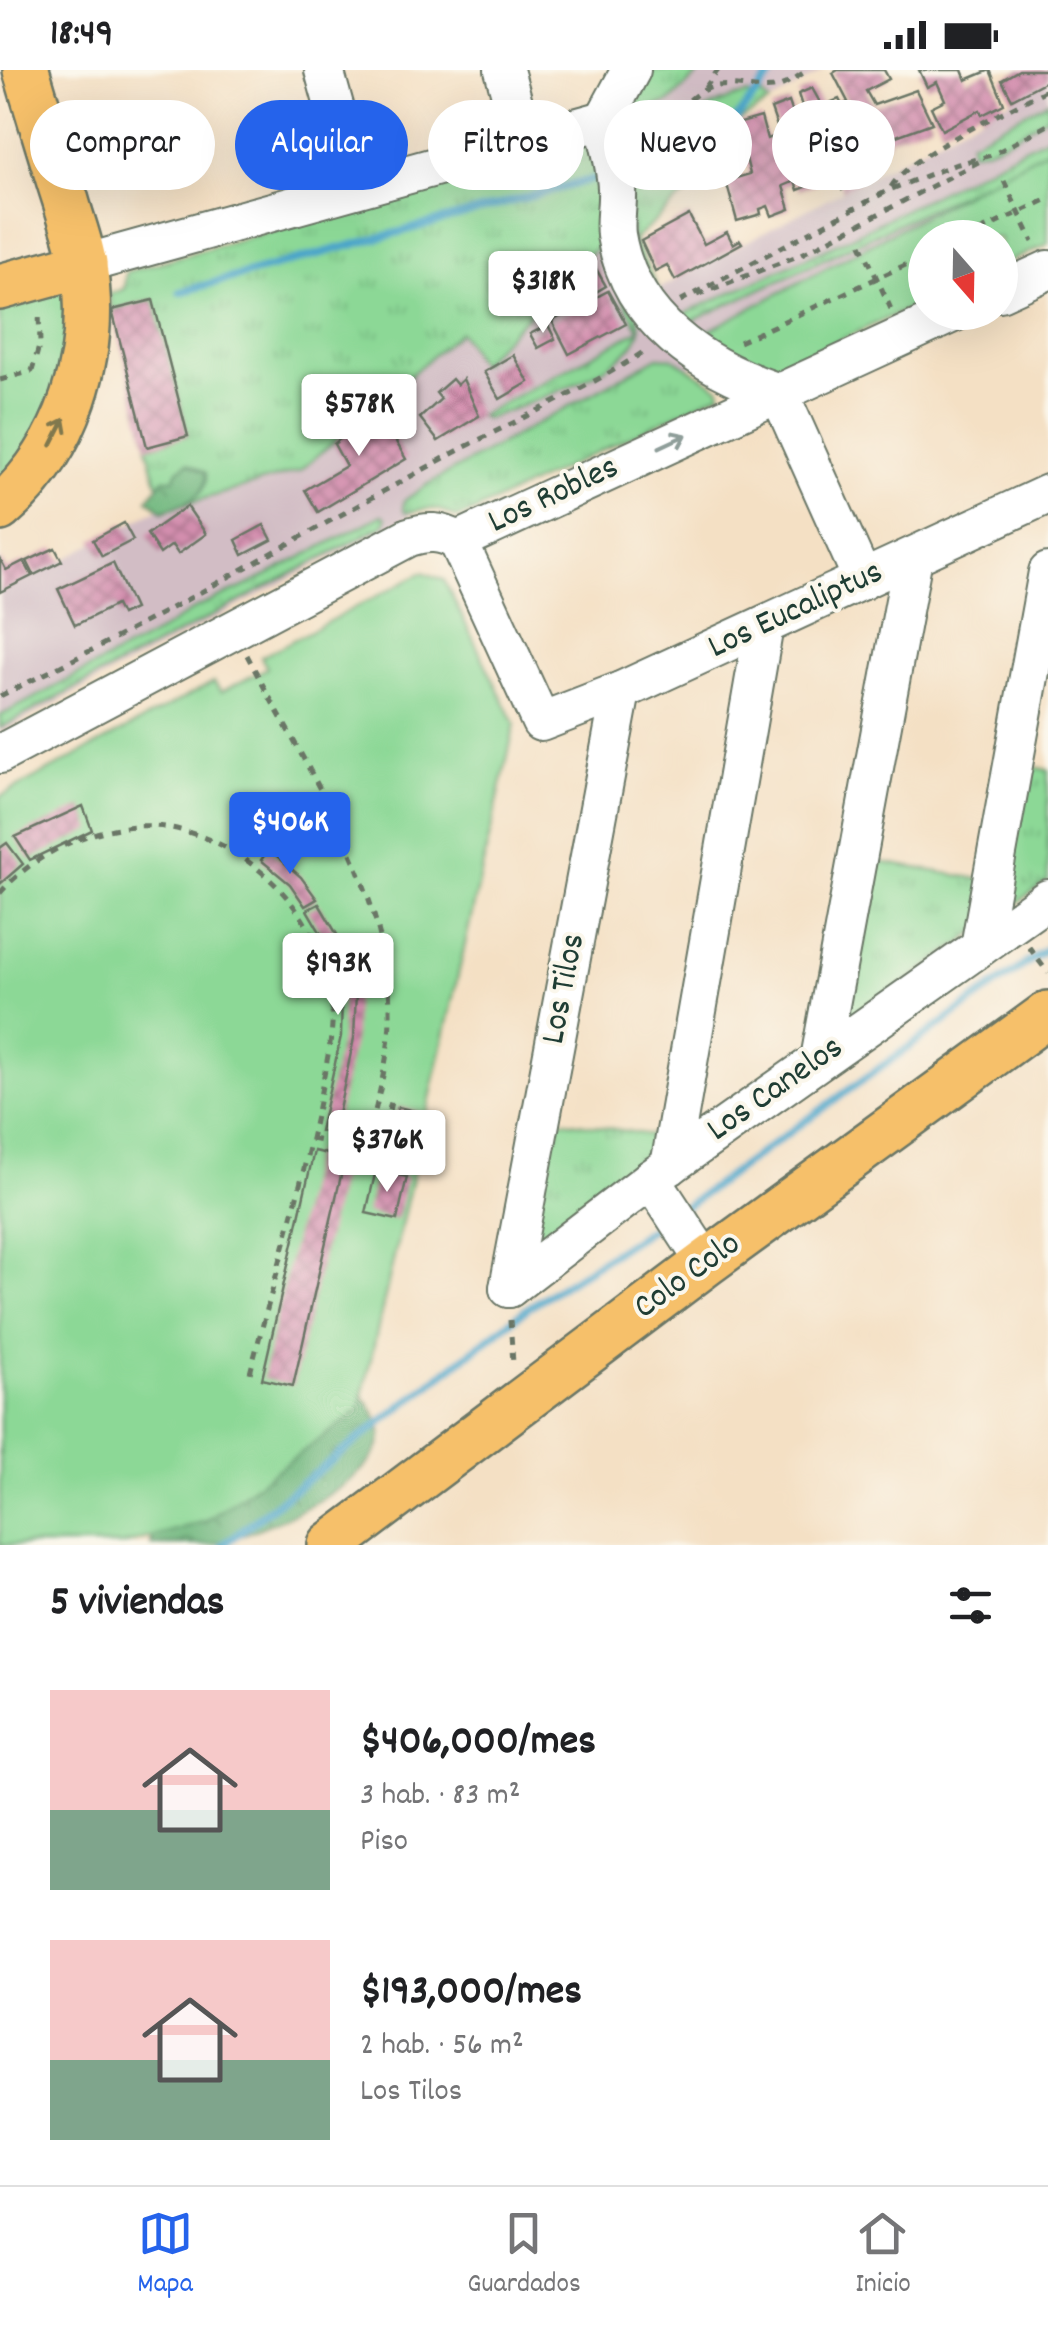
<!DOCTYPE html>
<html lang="es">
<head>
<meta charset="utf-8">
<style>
  :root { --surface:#fff; --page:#f2f2f2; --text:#202124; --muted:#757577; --line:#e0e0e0; --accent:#2563eb }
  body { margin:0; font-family:Dekko,sans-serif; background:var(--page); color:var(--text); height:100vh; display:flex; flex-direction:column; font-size:38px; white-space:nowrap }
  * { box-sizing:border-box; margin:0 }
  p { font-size:32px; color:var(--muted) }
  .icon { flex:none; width:55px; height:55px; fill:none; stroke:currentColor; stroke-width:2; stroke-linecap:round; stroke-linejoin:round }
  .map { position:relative; height:1475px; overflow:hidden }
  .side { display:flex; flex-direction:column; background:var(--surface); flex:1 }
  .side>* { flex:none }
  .hud { position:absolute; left:30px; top:30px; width:990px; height:90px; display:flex; gap:20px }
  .needle { width:65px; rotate:160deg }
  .buttons { position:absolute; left:908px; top:150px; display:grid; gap:20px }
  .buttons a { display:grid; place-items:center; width:110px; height:110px; border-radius:50%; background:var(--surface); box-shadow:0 10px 40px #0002; font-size:50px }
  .price { position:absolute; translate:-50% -85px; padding:0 22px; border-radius:10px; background:#fff; color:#222; font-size:32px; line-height:65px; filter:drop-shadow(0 2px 5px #0008) }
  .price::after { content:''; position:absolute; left:50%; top:60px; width:30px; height:22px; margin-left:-15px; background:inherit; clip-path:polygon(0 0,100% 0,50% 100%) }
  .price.current { background:var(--accent); color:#fff }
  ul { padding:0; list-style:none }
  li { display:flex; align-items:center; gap:30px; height:250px; padding:0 50px }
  li span { display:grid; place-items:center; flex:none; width:280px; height:200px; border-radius:0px; color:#555 }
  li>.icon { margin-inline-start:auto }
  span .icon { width:120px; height:120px; fill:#fffc; stroke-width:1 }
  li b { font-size:42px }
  h2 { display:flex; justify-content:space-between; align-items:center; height:120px; padding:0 50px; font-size:42px }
  .pill { padding:0 35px; border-radius:45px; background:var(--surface); box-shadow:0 10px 40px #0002; font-size:35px; line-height:90px }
  .pill.current { background:var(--accent); color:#fff }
  .status { display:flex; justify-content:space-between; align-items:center; height:70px; padding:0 50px; background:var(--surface); direction:ltr }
  .status svg { height:28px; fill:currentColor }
  .tabs { display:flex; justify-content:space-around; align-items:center; height:140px; border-top:2px solid var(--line); background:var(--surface); font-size:28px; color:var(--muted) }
  .tabs a { display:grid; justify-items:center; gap:5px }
  .tabs .current { color:var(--accent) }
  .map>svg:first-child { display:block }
  .railway { fill:#d2bdc5 }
  .grass { fill:url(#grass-tufts); stroke:#568a65; stroke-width:2.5 }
  .forest { fill:url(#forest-crowns); stroke:#487a5a; stroke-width:2.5 }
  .park { fill:#8cd896; stroke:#568a65; stroke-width:2.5 }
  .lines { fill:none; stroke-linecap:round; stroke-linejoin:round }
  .stream { stroke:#4ca5c9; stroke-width:8 }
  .building { fill:url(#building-cross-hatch) }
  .minor-casing { stroke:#6a7666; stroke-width:42 }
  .major-casing { stroke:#6a7666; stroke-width:50 }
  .path { stroke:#6a7666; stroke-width:5; stroke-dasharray:8 8; stroke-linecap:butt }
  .minor { stroke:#fff; stroke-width:38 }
  .major { stroke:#f6c06b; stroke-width:45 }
  .oneway { stroke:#80784d }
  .oneway2 { stroke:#8f9e9a }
  .labels { text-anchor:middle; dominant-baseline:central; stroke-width:8; stroke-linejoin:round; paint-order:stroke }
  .street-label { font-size:35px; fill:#1f3d34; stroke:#fbf7ec }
</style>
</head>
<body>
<div class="status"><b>18:49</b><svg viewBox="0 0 49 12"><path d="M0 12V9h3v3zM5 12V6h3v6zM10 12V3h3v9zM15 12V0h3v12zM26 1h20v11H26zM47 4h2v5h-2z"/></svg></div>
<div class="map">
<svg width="1048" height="1475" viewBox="0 0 1048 1475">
  <defs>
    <pattern id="grass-tufts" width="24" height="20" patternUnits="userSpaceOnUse" patternTransform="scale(2.5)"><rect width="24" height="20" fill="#8cd896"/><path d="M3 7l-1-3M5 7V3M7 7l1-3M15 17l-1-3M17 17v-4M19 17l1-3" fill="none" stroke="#78ba82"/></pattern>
    <pattern id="forest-crowns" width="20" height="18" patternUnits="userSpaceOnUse" patternTransform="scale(2.5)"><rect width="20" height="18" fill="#71b87f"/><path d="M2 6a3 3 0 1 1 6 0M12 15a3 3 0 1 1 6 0" fill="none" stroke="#5c9769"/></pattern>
    <pattern id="building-cross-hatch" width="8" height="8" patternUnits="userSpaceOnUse" patternTransform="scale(2.5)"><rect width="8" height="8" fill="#d38eae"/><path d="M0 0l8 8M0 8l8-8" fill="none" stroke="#ab758e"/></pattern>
  </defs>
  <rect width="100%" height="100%" fill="#fbf7ec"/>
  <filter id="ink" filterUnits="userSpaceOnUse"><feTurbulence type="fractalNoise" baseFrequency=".01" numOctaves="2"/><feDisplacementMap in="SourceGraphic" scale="20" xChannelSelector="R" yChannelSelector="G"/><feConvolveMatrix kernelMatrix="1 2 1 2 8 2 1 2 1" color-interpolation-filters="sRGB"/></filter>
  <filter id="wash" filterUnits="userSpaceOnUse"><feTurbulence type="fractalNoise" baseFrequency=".0048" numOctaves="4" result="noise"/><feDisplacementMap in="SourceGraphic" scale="40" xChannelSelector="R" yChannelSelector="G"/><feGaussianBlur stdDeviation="2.25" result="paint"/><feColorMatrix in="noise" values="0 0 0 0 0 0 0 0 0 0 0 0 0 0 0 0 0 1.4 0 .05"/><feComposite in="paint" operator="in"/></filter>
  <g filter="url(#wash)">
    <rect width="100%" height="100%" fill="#f4e0c4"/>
    <polygon class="railway" points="633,0 825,0 737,52 742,74 634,170 659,219 1048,10 1048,106 925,168 925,172 0,663 0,522 62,491 206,412"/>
    <g class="grass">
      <polygon points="652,0 703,0 668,33 630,43"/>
      <path d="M759,23L769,33L737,52L742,74L634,170L662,226L634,198L626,76L633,68H669C687,46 720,31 748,24L754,28Z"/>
      <path d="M1048,31V46C1026,58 997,81 971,81L970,72Z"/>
      <polygon points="1048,66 1048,83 682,256 677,247 847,169"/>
      <path d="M580,73L598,88L640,256C641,298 520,336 485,349L479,346L639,260L596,178L479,294L460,262L300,401L165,440L147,377L188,365L153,230L112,240L109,224L124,219L126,202Z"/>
      <path d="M658,287L673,288L720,318L721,323L466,445L456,448C437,436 427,437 406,443L403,439L404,431L428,414Z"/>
      <polygon points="382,445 386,448 384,455 0,658 0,646 157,563 196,538 252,513"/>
      <polygon points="1013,693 1048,700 1048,811 824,970 857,788 991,811"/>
      <polygon points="542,1047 674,1069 514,1194"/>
    </g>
    <g class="forest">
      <path d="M188,393L206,403C208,429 183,433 163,441L148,429L164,409H174L178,400Z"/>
      <path d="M358,1320C366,1331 379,1346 381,1361C386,1413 254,1463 214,1474C195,1475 170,1475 151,1475L153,1461Z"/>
    </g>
    <g class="park">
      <polygon points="1048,79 1048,174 1000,196 1000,168 925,168 925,231 764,305 697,267"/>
      <polygon points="69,212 68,303 0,427 0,231"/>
      <polygon points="423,502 444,510 515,654 359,1341 206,1451 123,1475 0,1475 0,727 214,612 221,622 267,598 261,587"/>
    </g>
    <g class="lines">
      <g class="stream">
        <path d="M628,100C642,103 658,114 674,110C697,104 756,22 776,0"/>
        <polyline points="180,222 605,106"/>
        <polyline points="682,1139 1048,878"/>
        <polyline points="223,1475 529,1237 666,1149"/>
      </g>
    </g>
    <g id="blocks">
      <g class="building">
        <polygon points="838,0 884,0 889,9 866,21 874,35 916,20 932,53 888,69 889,73 877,79 873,71 867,73 860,55 853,59 867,92 851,98 858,112 842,120 837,105 798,120 795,111 783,116 790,139 772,146 768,136 760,139 761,144 737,151 726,111 750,104 737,54 761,47 767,69 780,65 771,39 789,32 798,58 808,55 798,24 812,18 822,36 839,29 842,35 848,32 833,3"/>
        <polygon points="919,0 962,0 966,10 990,0 1004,34 982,45 980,40 942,60 931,37 945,30 937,12 927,17"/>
        <polygon points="1019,0 1048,0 1048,10 1012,29 1002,10"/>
        <polygon points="689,145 704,174 727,162 733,174 740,170 742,173 675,210 667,195 655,201 641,171"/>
        <polygon points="595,197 606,216 574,235 563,216"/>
        <polygon points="608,221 626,254 569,284 552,251"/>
        <polygon points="153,230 188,366 147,377 112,240"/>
        <polygon points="548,255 555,269 538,278 530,264"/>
        <polygon points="513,285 529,312 500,329 484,302"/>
        <polygon points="452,309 457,315 463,309 479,346 438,371 420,348 441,329 436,323"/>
        <polygon points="381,334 393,355 388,358 406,389 318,442 305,420 346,396 334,374"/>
        <polygon points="187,436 206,464 178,484 172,475 160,484 147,464"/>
        <polygon points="124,453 133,470 102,486 93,470"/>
        <polygon points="264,455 272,470 243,485 236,470"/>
        <polygon points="55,478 62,491 34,505 27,491"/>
        <polygon points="0,488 6,500 24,491 32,506 0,522"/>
        <polygon points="113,493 134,539 121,545 116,535 75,555 58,519"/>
        <polygon points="83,736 92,760 30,790 15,767"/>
        <polygon points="7,773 23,794 0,814 0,778"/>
        <polygon points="269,779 301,807 317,829 305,836 290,814 261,790"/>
        <polygon points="319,834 342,873 356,922 354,968 334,1064 320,1061 341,966 342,923 330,879 307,840"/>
        <polygon points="398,1037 423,1043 410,1101 385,1096"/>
        <polygon points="314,1081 345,1088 293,1316 262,1309"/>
        <polygon points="376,1100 407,1107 397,1150 366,1143"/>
      </g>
    </g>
  </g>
  <g filter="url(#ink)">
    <use href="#blocks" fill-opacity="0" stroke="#6a7666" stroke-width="2.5"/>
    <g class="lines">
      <defs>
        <g id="minor">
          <polyline points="324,0 357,118"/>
          <polyline points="504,0 524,72"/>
          <path d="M604,50C609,72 616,96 617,118C618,134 614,150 616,165C630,250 703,298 779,323L863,510"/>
          <polyline points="604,50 631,0"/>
          <polyline points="84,194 604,50"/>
          <polyline points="1000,222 1048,200"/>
          <polyline points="458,471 541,652 621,621 1048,424"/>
          <polyline points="458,471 955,242"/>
          <path d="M0,684L409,467C427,461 441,461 458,471"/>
          <polyline points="980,877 1048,502"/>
          <polyline points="820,989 913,487"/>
          <polyline points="670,1096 764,556"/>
          <polyline points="651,1109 706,1193"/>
          <polyline points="509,1218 651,1109 1048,829"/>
          <polyline points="509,1218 621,621"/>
        </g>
        <g id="major">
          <polyline points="0,217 84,194"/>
          <path d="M0,438C68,380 98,285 84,197C81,175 72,153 66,131C52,88 39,44 26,0"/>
          <polyline points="331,1475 706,1193 1048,944"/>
        </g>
      </defs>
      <use href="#minor" class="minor-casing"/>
      <use href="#major" class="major-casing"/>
      <g class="path">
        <polyline points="705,18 718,0"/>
        <path d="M635,58C668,61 677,35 702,21C724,9 751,21 773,18C785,16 798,6 808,0"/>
        <polyline points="1004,111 1033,172"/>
        <path d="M891,117C911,83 1010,40 1048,19"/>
        <polyline points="965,168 1048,129"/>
        <polyline points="861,174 891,239"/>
        <polyline points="697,225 800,185 980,91"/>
        <polyline points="680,231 889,120 954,95 992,85 1048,55"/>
        <polyline points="739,272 925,186"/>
        <polyline points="0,310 32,301 40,273 39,243"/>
        <path d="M247,585C302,692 387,814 390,938C391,981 379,1024 369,1066"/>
        <path d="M0,626C149,554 292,471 437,392C506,354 579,324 645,281"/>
        <path d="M0,823C39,778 111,747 171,758C255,774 326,849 332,937C334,967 325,997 320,1027C301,1121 273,1214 249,1307"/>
        <polyline points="1029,877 1048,903"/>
        <polyline points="311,1069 379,1082 391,1032"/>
        <polyline points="510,1250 513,1293"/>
      </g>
      <use href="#minor" class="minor"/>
      <use href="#major" class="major"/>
    </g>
    <defs><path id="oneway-shaft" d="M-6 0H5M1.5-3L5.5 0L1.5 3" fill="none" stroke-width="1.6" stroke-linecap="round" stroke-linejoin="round" transform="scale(2.5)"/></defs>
    <use class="oneway" href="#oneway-shaft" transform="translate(58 362) rotate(-63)"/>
    <use class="oneway2" href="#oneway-shaft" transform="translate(673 371) rotate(-25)"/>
  </g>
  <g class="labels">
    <g class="street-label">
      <text transform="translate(554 426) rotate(-25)">Los Robles</text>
      <text transform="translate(796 541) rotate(-25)">Los Eucaliptus</text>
      <text transform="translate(565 919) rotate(-79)">Los Tilos</text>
      <text transform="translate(776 1020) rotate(-35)">Los Canelos</text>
      <text transform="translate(688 1207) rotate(-36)">Colo Colo</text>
    </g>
  </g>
</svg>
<div class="buttons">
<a><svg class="needle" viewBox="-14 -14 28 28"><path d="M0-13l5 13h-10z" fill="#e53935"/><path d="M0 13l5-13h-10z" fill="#757577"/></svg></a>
</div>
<b class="price" style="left:543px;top:266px">$318K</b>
<b class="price" style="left:359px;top:389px">$578K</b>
<b class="price current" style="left:290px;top:807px">$406K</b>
<b class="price" style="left:338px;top:948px">$193K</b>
<b class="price" style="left:387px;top:1125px">$376K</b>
<div class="hud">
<a class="pill">Comprar</a>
<a class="pill current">Alquilar</a>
<a class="pill">Filtros</a>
<a class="pill">Nuevo</a>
<a class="pill">Piso</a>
</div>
</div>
<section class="side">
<h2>5 viviendas<svg class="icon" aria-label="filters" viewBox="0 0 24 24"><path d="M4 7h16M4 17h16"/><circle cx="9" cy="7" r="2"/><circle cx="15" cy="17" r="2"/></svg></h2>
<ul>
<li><span style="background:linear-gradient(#f6c9c9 60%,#7fa58c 0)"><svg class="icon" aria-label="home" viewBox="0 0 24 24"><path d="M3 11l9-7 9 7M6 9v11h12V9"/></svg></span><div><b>$406,000/mes</b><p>3 hab. · 83 m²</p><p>Piso</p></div></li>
<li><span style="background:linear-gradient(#f6c9c9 60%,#7fa58c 0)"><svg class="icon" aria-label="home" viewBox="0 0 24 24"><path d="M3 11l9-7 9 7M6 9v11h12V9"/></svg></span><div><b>$193,000/mes</b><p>2 hab. · 56 m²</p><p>Los Tilos</p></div></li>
</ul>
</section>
<nav class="tabs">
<a class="current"><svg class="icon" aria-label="map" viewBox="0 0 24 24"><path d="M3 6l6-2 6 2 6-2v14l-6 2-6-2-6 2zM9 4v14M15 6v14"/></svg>Mapa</a>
<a><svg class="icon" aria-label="saved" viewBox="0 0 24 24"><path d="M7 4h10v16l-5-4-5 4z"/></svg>Guardados</a>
<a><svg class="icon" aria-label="home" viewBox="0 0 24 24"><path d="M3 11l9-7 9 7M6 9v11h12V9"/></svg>Inicio</a>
</nav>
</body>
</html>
